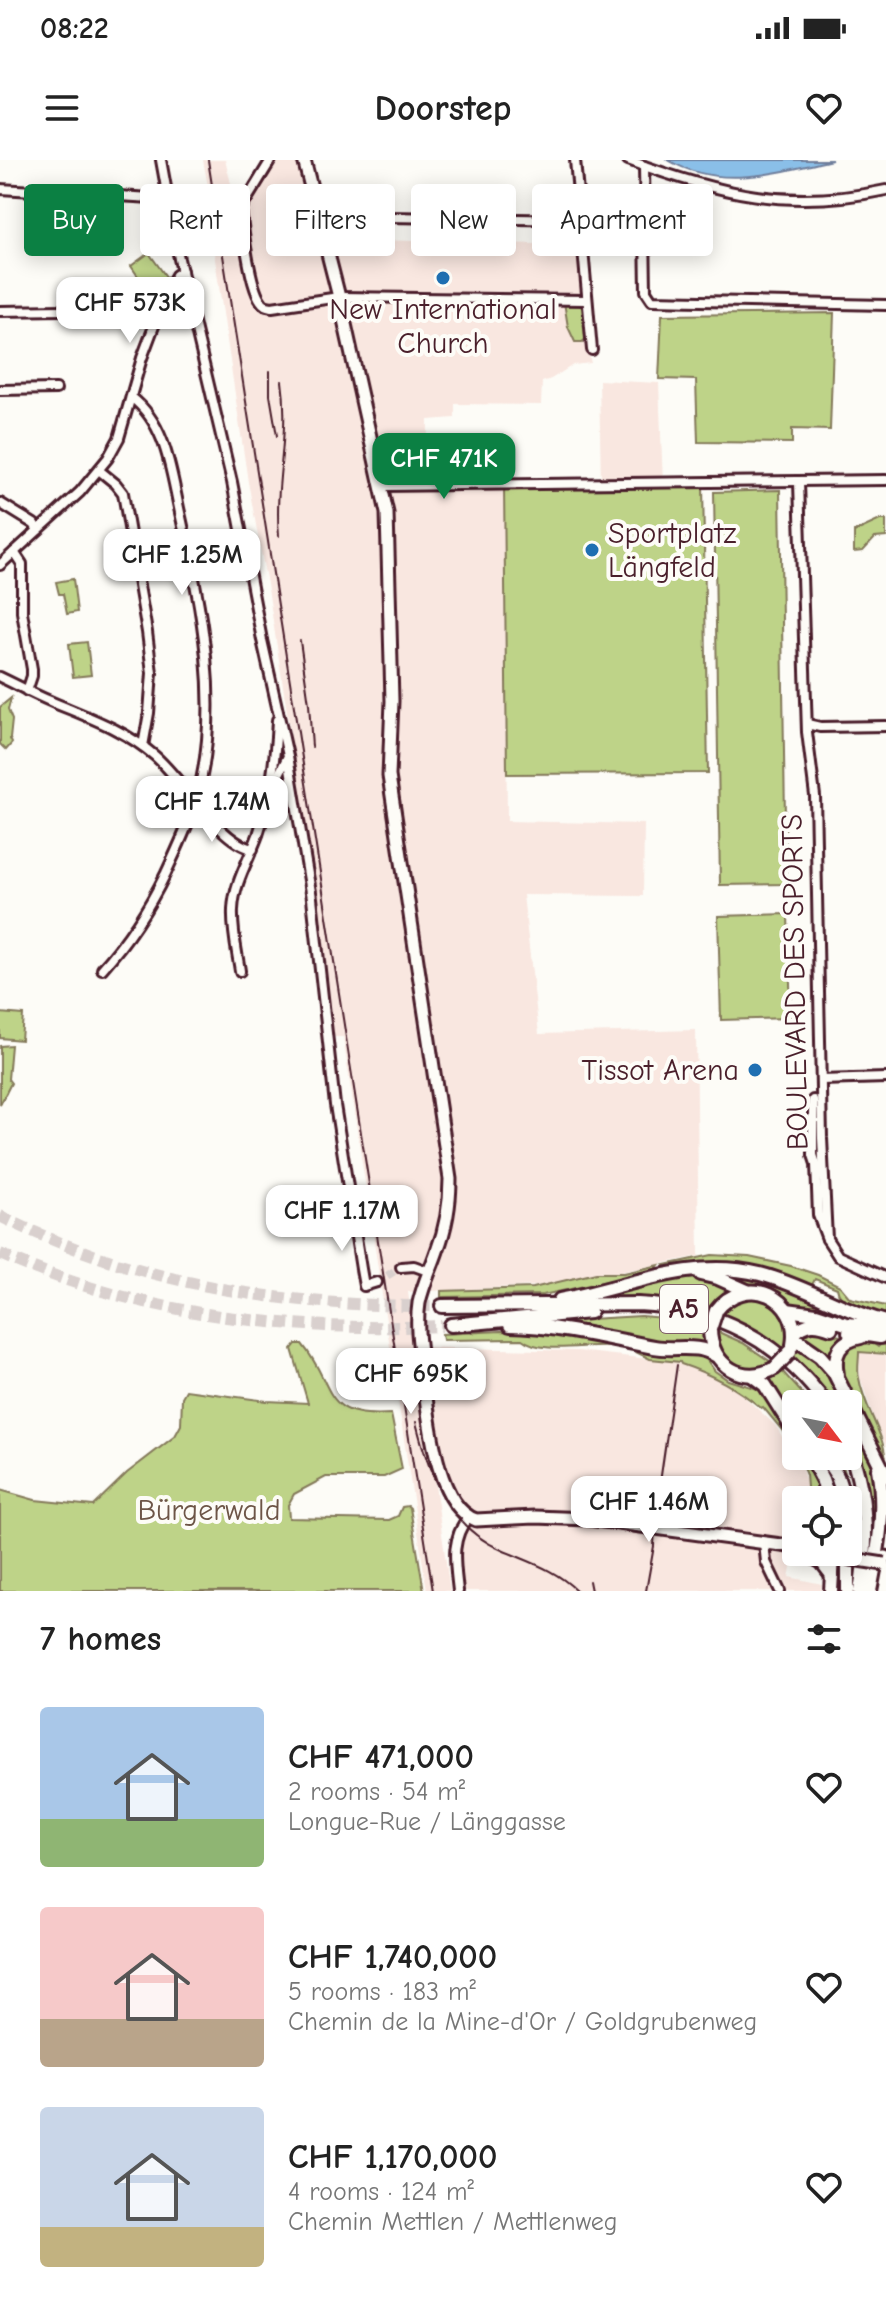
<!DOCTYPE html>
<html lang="en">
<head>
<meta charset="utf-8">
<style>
  :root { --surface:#fff; --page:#f6f6f6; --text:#222; --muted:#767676; --accent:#0b8043 }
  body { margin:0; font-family:"Comic Neue",sans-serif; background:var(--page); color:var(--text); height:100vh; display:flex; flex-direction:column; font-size:30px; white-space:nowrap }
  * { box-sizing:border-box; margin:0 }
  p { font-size:26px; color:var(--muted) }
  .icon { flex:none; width:44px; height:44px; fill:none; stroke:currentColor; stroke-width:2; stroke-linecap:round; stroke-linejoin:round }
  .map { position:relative; height:1431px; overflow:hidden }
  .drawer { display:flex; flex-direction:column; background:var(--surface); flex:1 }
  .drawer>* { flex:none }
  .banner { position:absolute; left:24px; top:24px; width:838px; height:72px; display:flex; gap:16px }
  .needle { width:52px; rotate:122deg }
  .tools { position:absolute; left:782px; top:1230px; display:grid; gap:16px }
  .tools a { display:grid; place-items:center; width:80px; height:80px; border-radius:8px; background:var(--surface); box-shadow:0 4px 20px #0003; font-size:40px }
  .price { position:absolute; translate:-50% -68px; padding:0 18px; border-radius:16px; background:#fff; color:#222; font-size:26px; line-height:52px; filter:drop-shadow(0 2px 4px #0008) }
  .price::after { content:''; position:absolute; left:50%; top:48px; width:24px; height:18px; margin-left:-12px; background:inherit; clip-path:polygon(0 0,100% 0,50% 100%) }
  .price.selected { background:var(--accent); color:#fff }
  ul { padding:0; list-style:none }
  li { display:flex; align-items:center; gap:24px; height:200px; padding:0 40px }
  li span { display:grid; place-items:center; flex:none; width:224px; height:160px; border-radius:8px; color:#555 }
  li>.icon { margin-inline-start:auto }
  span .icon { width:96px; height:96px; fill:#fffc; stroke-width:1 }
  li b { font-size:34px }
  h2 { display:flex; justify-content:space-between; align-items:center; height:96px; padding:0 40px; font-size:34px }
  .tag { padding:0 28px; border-radius:8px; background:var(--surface); box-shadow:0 4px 20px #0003; font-size:28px; line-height:72px }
  .tag.selected { background:var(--accent); color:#fff }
  .status { display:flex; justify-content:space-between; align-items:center; height:56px; padding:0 40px; background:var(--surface); direction:ltr }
  .status svg { height:22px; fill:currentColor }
  header { display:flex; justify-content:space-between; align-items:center; height:104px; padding:0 40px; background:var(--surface); font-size:36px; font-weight:800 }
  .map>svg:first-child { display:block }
  .built { fill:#f9e7e0 }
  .green { fill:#bed388; stroke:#84795a; stroke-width:2 }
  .water { fill:#8abfe8; stroke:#707f9c; stroke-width:2 }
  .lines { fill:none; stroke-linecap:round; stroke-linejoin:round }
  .minor-tunnel { stroke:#d9d0ce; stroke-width:8; stroke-dasharray:8 4; stroke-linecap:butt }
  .highway-tunnel { stroke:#d9d0ce; stroke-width:12; stroke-dasharray:12 6; stroke-linecap:butt }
  .minor-casing { stroke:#4a1f2b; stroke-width:14 }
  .major-casing { stroke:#4a1f2b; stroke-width:17 }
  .highway-casing { stroke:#4a1f2b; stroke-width:18 }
  .minor { stroke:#fdfcf7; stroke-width:8 }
  .major { stroke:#fdfcf7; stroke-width:11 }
  .highway { stroke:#fdfcf7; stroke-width:12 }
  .rail { stroke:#4a1f2b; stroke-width:2 }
  .major-bridge-casing { stroke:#4a1f2b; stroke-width:17; stroke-linecap:butt }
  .highway-bridge-casing { stroke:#4a1f2b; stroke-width:18; stroke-linecap:butt }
  .major-bridge { stroke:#fdfcf7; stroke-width:11 }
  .highway-bridge { stroke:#fdfcf7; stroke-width:12 }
  .poi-dot { fill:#1f6fb2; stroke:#fdfcf7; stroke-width:3 }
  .labels { text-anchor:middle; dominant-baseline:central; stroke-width:8; stroke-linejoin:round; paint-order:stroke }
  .shield { fill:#fdfcf7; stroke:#806168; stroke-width:2 }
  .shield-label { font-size:28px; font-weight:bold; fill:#4a1f2b }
  .poi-label { font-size:30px; fill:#4a1f2b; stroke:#fdfcf7 }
  .street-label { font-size:30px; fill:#4a1f2b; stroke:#fdfcf7 }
  .park-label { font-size:30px; fill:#6d5547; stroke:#fdfcf7 }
</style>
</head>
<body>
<div class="status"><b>08:22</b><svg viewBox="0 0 49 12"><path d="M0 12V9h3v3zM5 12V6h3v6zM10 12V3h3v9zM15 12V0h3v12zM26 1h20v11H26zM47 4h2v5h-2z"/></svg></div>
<header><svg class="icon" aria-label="menu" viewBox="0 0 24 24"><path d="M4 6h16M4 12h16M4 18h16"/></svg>Doorstep<svg class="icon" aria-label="heart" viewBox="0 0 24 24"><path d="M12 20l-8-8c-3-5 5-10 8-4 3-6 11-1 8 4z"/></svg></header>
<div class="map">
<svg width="886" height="1431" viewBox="0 0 886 1431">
  <rect width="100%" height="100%" fill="#fdfcf7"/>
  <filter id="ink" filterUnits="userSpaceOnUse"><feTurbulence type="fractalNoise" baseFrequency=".0125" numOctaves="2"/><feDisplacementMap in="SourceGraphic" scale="16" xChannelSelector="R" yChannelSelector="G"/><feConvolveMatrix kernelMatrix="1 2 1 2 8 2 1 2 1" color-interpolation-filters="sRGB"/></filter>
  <g filter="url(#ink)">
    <g class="built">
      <polygon points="203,0 225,0 237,47 271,0 301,0 330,79 578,85 592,190 588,191 591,203 573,205 551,219 542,222 541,245 455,244 455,258 428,260 427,316 504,317 507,661 644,664 643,736 523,735 539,874 696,870 699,1096 557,1125 408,1132 450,1431 427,1431 343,877 332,877 315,734 269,435 248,322 212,79 215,63"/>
      <polygon points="599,220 659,223 663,324 601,324"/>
      <polygon points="420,1187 578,1191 675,1202 711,1213 736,1229 775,1265 801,1307 806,1322 807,1339 796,1340 796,1385 789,1417 822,1424 821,1431 458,1431 455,1383 468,1357 442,1316"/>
      <polygon points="859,1192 886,1195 886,1287 874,1259 860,1217"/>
    </g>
    <g class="green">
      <polygon points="149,93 167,118 148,131 131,106"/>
      <polygon points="564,142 577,143 584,149 587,178 582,182 575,182 568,167"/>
      <polygon points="834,153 830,270 792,269 792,283 698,282 696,220 659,219 662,155"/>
      <polygon points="703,324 708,613 507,614 504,325"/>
      <polygon points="780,330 786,724 720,725 714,332"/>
      <polygon points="880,360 886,360 886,377 875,378 863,391 854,392 854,372"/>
      <polygon points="73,419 77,452 67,454 63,434 59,434 56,422"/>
      <polygon points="87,482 91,515 73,517 69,484"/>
      <polygon points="11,538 8,550 12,560 10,579 12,583 6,590 0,584 0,547"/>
      <polygon points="788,754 791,858 721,860 718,756"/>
      <polygon points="0,853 23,855 21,880 0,878"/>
      <polygon points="11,885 8,919 11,923 0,945 0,886"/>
      <path d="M712,1095L749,1097L791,1106L818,1115L840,1126L850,1138L886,1146V1158C869,1152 840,1148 837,1128L815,1119L812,1125C762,1108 723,1099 670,1107L665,1105Z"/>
      <polygon points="659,1105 656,1109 640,1114 543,1135 441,1137 441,1131 533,1128 596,1113 624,1113"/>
      <polygon points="719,1111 761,1118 866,1159 850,1160 793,1146 770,1130 745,1126"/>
      <polygon points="684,1117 706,1118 732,1131 717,1141 709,1151 669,1142 594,1138"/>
      <path d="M755,1135C781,1147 798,1161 785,1192L756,1172L719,1154L735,1139Z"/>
      <polygon points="641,1156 676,1159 704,1166 705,1182 696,1181 666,1184 538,1162"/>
      <polygon points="815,1169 843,1177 833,1201 801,1177 807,1171"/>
      <polygon points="714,1170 743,1183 774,1204 744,1210 722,1197"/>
      <path d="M501,1171C542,1173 582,1178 623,1186L630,1189C623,1188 617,1186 610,1186C585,1184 542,1195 522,1179L443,1180L442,1174Z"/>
      <path d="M857,1183L874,1184L878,1187L880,1185H886V1194L859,1192C859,1200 857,1210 859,1218C864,1249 886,1274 886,1305L844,1215L840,1204L844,1190Z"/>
      <path d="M296,1184H302C337,1226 319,1259 391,1254L402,1309L384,1317H326L294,1334L288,1345L289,1358L389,1360L398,1356L402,1347L408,1346L410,1348L424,1431H0V1330L35,1340L93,1346L127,1313L175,1276L181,1265L182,1237L186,1230L267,1241L308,1243L292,1189Z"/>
      <polygon points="798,1187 826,1206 846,1244 832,1244 819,1225 794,1199"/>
      <path d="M632,1190L662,1196L699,1195L706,1199L715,1211L728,1220L758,1229L766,1236L787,1266L783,1268L788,1275L791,1274L796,1281V1293L782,1270L763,1247L761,1248C736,1227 711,1214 681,1204L680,1202L650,1199Z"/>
      <polygon points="782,1211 812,1244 796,1244 796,1261 769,1220"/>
      <polygon points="848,1249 878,1316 876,1388 870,1387 855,1288 848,1272"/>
      <polygon points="798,1296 805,1296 825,1340 808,1340 806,1315"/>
      <path d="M827,1296H840C850,1325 854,1354 854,1385H851L848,1340Z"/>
    </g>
    <path class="water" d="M668,0H832C778,12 720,31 668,0Z"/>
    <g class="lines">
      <polyline class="minor-tunnel" points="377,1122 401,1107"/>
      <g class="highway-tunnel">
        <path d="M0,1056C143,1126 284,1147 442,1146"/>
        <path d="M0,1094C140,1156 290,1172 442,1166"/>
      </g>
      <defs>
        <g id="minor">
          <polyline points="161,0 179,99 232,322 262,480 288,596 312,738 335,945 361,1109 364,1126 377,1122"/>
          <path d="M271,0L241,49C243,68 250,127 261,141C264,146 267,146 272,147L339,137L586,140"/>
          <polyline points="575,0 592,190"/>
          <path d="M628,0C719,34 789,51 886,30"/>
          <polyline points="644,6 646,131 652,140 886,145"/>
          <polyline points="0,29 152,38 168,36"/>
          <polyline points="319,56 580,60"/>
          <polyline points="165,139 186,126"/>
          <polyline points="0,151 124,149 151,151 160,154"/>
          <polyline points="0,230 56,229"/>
          <polyline points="100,311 116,324 123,333 147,472 152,513 149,553 143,586"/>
          <polyline points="799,322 807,572 815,636 822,978 827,1079"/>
          <polyline points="382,326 886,320"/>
          <polyline points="0,343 34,364 38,370"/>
          <polyline points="14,392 22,404 22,452 32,509 32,516 27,531"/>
          <polyline points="0,405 80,332 108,298 119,278 142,198 168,129 176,115 182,111"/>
          <path d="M0,517C17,525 33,534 50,541C87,557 124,569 155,596C182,619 220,683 253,689"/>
          <polyline points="807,564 820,567 886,566"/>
          <polyline points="275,622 287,598"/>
          <path d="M102,809C128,780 149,748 166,713C177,689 189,665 196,640C223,548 201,448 181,357C171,315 168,265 131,237"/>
          <path d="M240,811C237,791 232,771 233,750C234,723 249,700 258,675C271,635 275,601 277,560"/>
          <polyline points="821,920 886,918"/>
          <polyline points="813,940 813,995 816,1004 818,1055 827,1079 838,1096 886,1118"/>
          <polyline points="401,1107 414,1106 428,1111"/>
          <polyline points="764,1383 766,1402 780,1431"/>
          <path d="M458,1431C455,1403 450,1381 468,1357"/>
        </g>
        <g id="major">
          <path d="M304,0L339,137L387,353L392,541L389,616L450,1019C450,1044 446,1068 437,1091C431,1109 423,1124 419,1143C415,1169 421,1196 424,1222C429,1259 436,1346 476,1360L535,1357L589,1359L796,1387"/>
          <polyline points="818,1392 839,1397"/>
          <polyline points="885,1397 886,1397"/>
        </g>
        <g id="highway">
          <polyline points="701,1114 718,1118 747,1131"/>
          <path d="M560,1140C627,1127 692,1097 760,1114C804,1125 842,1151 886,1162"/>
          <path d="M442,1146L638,1144C715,1147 781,1181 826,1244"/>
          <polyline points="787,1150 816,1154 846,1164 883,1167"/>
          <path d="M716,1151C745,1112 802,1136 793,1185"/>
          <polyline points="451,1165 590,1152"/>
          <path d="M510,1165C560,1166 606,1178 654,1187C675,1191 696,1183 715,1195"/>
          <path d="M710,1169C710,1206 744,1226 775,1208"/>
          <polyline points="849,1172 880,1177"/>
          <path d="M794,1173C807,1162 816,1162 831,1168"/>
          <polyline points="794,1178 820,1196 834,1212 886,1316"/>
          <path d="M837,1215C833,1194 839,1181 861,1177"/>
          <polyline points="753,1216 765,1225 796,1274"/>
          <path d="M848,1285C867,1333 869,1381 860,1431"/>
          <polyline points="810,1296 822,1319 829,1340"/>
          <polyline points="824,1296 837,1316 845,1340"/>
          <polyline points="848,1372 848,1431"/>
          <polyline points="804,1392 822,1402 832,1415"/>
          <polyline points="831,1431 833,1395"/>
          <path d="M870,1431C878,1390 886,1350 878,1309"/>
        </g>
      </defs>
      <use href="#minor" class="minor-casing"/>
      <use href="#major" class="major-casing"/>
      <use href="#highway" class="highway-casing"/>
      <use href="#minor" class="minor"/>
      <use href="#major" class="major"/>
      <use href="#highway" class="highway"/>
      <g class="rail">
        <polyline points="208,0 433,1431"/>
        <polyline points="270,211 270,235 277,276"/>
        <path d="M279,376C274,323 290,275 282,221"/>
        <polyline points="300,481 309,544 312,587"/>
        <path d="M416,1262C429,1315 448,1367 502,1390C529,1402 555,1409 577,1431"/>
        <polyline points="589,1421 591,1431"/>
        <polyline points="646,1431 654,1386 656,1350 677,1205"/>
      </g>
      <defs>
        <polyline id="major-bridge" points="839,1397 884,1404"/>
        <g id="highway-bridge">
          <polyline points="710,1169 716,1151"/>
          <polyline points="775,1208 790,1192"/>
        </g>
      </defs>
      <use href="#major-bridge" class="major-bridge-casing"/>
      <use href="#highway-bridge" class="highway-bridge-casing"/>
      <use href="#major-bridge" class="major-bridge"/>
      <use href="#highway-bridge" class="highway-bridge"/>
    </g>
  </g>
  <g class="poi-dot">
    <circle cx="443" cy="118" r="8"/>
    <circle cx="592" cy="390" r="8"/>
    <circle cx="755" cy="910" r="8"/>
  </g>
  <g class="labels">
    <rect class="shield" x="660" y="1125" width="48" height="48" rx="6"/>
    <g class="shield-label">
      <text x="684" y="1149">A5</text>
    </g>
    <g class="poi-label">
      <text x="443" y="149">New International<tspan x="443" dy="34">Church</tspan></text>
      <text x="608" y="373" text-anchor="start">Sportplatz<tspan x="608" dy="34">Längfeld</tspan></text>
      <text x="739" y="910" text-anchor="end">Tissot Arena</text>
    </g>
    <g class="street-label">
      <text transform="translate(795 822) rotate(-91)">BOULEVARD DES SPORTS</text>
    </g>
    <g class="park-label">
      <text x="209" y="1350">Bürgerwald</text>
    </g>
  </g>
</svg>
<div class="tools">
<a><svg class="needle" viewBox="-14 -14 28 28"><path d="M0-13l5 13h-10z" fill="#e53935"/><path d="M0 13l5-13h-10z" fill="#767676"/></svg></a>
<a><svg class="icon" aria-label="locate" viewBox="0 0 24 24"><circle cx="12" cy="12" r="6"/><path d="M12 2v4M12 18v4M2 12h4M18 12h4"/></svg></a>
</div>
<b class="price" style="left:130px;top:185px">CHF 573K</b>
<b class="price selected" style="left:444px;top:341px">CHF 471K</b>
<b class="price" style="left:182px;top:437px">CHF 1.25M</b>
<b class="price" style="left:212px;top:684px">CHF 1.74M</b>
<b class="price" style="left:342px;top:1093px">CHF 1.17M</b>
<b class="price" style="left:411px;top:1256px">CHF 695K</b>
<b class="price" style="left:649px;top:1384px">CHF 1.46M</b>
<div class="banner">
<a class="tag selected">Buy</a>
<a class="tag">Rent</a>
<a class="tag">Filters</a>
<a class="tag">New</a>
<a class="tag">Apartment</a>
</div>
</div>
<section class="drawer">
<h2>7 homes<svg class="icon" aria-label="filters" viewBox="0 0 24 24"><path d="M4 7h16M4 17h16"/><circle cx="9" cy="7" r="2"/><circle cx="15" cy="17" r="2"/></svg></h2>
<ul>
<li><span style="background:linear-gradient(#a9c7e8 70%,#8fb573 0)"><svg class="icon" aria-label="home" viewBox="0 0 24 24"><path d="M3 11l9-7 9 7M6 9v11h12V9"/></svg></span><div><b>CHF 471,000</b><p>2 rooms · 54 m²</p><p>Longue-Rue / Länggasse</p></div><svg class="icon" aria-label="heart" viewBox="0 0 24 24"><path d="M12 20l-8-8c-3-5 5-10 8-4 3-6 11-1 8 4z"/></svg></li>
<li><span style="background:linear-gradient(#f6c9c9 70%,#b9a48a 0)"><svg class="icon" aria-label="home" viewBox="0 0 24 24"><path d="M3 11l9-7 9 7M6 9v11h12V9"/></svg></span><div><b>CHF 1,740,000</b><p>5 rooms · 183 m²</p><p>Chemin de la Mine-d'Or / Goldgrubenweg</p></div><svg class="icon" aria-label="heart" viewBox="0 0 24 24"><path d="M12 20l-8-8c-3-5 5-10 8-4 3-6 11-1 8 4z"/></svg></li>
<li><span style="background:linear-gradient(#c9d6e8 75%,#c2b280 0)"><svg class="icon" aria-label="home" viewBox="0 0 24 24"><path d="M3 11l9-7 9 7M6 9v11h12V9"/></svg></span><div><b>CHF 1,170,000</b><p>4 rooms · 124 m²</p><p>Chemin Mettlen / Mettlenweg</p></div><svg class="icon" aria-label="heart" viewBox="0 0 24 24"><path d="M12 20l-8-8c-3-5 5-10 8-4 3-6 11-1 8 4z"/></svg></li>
</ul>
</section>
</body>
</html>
